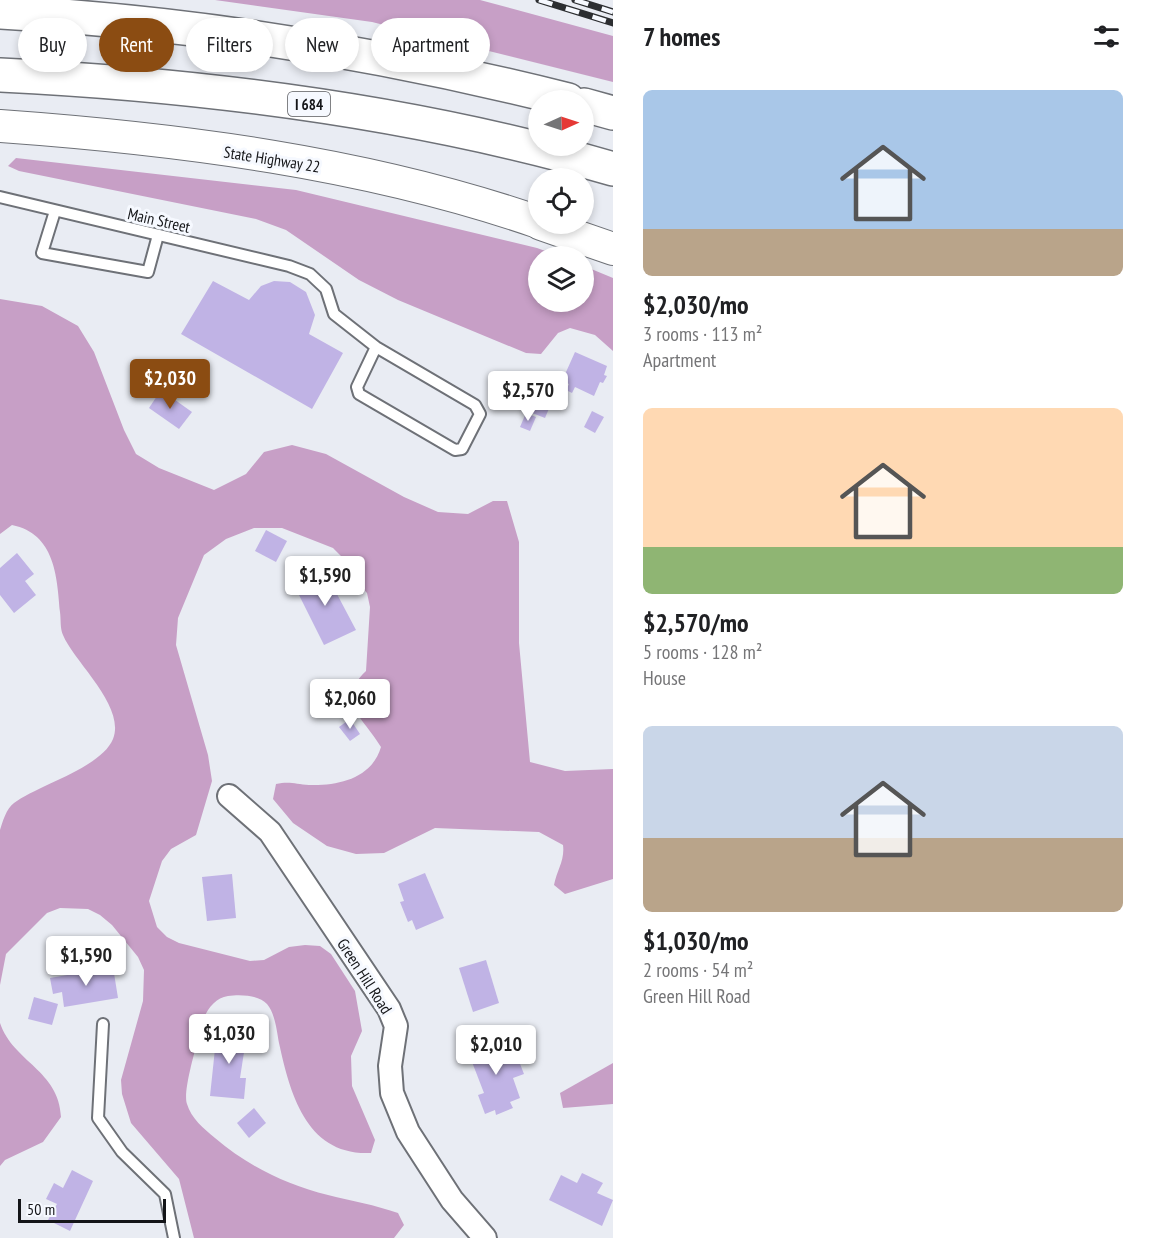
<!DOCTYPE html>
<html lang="en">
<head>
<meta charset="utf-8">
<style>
  :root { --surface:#fff; --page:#f2f2f2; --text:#202124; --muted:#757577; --accent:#8b4c12 }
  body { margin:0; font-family:"PT Sans Narrow",sans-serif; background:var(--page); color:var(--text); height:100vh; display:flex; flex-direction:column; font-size:22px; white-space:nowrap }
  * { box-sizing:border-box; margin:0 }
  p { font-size:20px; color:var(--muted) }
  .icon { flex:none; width:33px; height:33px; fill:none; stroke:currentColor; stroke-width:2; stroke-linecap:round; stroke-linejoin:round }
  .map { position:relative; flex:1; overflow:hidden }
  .drawer { display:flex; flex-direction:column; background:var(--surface); width:540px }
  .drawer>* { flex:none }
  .guide { position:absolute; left:18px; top:18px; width:504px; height:54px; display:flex; gap:12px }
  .needle { width:39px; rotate:87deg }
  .tools { position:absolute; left:528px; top:90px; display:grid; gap:12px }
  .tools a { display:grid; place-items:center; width:66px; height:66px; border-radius:50%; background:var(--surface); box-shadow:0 3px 9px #0003; font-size:30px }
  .scale { position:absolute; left:18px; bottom:15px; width:148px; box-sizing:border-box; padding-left:6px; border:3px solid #141518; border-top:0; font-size:16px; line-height:21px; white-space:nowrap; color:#141518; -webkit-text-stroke:4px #f6f9ff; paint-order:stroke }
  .price { position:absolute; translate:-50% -51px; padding:0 14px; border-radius:6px; background:#fff; color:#222; font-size:20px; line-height:39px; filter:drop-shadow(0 2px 3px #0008) }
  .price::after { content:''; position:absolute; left:50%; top:36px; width:18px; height:14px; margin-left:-9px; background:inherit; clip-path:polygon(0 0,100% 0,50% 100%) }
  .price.current { background:var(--accent); color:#fff }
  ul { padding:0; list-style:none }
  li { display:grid; align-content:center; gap:12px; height:318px; padding:0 30px }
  li span { display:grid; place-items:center; height:186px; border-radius:9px; color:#555 }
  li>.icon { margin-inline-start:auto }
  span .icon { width:108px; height:108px; fill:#fffc; stroke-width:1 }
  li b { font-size:26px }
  h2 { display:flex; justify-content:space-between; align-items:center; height:72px; padding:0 30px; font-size:26px }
  .chip { padding:0 21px; border-radius:27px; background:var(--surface); box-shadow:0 3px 9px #0003; font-size:21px; line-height:54px }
  .chip.current { background:var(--accent); color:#fff }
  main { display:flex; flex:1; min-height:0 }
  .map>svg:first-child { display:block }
  .forest { fill:#c79fc6 }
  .building { fill:#c0b3e5 }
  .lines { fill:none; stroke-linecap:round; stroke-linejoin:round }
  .service-casing { stroke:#6e7177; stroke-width:14 }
  .minor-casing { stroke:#6e7177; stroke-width:26 }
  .secondary-casing { stroke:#6e7177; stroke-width:34 }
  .motorway-casing { stroke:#6e7177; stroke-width:36 }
  .service { stroke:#fff; stroke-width:10 }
  .minor { stroke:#fff; stroke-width:22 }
  .secondary { stroke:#fff; stroke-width:32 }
  .motorway { stroke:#fff; stroke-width:33 }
  .rail-casing { stroke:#2c2e31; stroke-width:7 }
  .rail { stroke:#f6f9ff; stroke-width:4.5; stroke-dasharray:14; stroke-linecap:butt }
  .labels { text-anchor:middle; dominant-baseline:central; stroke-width:6; stroke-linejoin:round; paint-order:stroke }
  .shield { fill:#f6f9ff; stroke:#58595d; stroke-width:1.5 }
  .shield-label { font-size:15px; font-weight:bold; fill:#141518 }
  .street-label { font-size:16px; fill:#141518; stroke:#f6f9ff }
</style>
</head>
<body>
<main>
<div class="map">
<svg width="613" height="1238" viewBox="0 0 613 1238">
  <rect width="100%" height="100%" fill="#e9ecf3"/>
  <g class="forest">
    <polygon points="215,0 480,0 613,36 613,82 372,22"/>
    <polygon points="16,158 296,190 537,248 559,256 538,256 538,302 584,302 584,266 613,278 613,351 595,335 570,328 558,333 541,354 526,353 398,300 359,280 286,230 256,219 19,171 8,166"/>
    <path d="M0,299L42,306L78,326L94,352L124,430L136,454L159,468L214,490L246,474L264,452L292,445L326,454L404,497L438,512L468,514L493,501H507L519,542V643L530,762L565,771L613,769V879L565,894L554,885C557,870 565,860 563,845L539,832L435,828L384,853L356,854L327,846L293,823L273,799L276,784C289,781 296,784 309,785C339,786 372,778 381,747C364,718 334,701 366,671L370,607L367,593L357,582L343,558L333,548L282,528H254L226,539L204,555L178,618L176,645L208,755L212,781L196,835L171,849L162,861L149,901L157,927L167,937L179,943L250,961L264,960L289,947L305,945L320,946L331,954L355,991L362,1031L351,1056L352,1086L375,1140L371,1153C306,1156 290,1093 279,1043C277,1032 275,1013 267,1004C259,995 240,994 228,996C207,999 199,1027 196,1046C193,1059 183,1093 187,1104C191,1118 204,1129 215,1138C248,1166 286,1185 328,1195C352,1201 375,1205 398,1213L404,1225L394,1238H194L179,1179L131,1123L122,1094L121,1080L143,1001L144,970L138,957L112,925L100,915L88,909L60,908L47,913L6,954L0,985V830C3,821 6,809 14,803C38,785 101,768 113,739C126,706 74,662 63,635C60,629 61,619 60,612C57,576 55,534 12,525L0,534Z"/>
    <path d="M0,1023C13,1062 59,1070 61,1117L43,1142L5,1160L0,1166Z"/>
    <polygon points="613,1063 613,1104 563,1108 560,1093"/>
  </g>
  <g class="building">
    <polygon points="213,281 249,300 261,286 274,281 290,282 306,292 315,315 309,334 343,353 312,409 181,334"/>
    <polygon points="575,352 607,366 604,375 607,376 603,383 600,382 594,396 575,387 572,393 566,390 569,384 562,381"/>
    <polygon points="161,390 192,412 179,429 149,408"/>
    <polygon points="535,392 553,399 545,418 527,411"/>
    <polygon points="592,411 604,417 595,433 584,427"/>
    <polygon points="526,413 536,417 530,431 520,427"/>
    <polygon points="266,530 287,541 276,562 255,551"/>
    <polygon points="17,553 34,574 25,581 36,595 14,613 0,595 0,568"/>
    <polygon points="325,565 331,578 329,579 356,630 324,645 298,593 306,589 303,583 308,580 305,575"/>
    <polygon points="350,719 360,734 350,741 339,727"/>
    <polygon points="425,873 444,918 416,930 412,920 408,922 400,902 404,901 398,884"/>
    <polygon points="232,874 236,918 207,921 202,877"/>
    <polygon points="486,960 499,1003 473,1012 459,968"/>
    <polygon points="113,967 118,998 64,1007 62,992 53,994 50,978"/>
    <polygon points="34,997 58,1004 52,1025 28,1019"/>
    <polygon points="217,1030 247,1033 240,1078 246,1078 244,1099 210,1096"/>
    <polygon points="497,1038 503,1056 515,1051 524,1074 513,1078 520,1098 510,1102 513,1108 496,1115 495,1110 485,1114 478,1095 484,1093 467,1049"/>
    <polygon points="254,1108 266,1123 249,1138 237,1123"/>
    <polygon points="72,1170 93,1181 70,1231 48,1220 57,1204 46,1199 54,1183 63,1188"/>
    <polygon points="582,1173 603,1183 597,1193 613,1200 602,1226 549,1200 561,1175 577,1183"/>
  </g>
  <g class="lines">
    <defs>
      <g id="service">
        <polyline points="0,197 289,266 310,274 326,289 334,314 376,347 475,405 480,414 462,449 455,450 359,394 357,387 376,347"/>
        <polyline points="55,211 42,253 148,272 158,235"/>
        <polyline points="103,1024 98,1118 122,1152 165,1194 174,1238"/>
      </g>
      <polyline id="minor" points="229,796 270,832 389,1009 396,1026 390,1066 392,1093 408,1132 452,1200 485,1238"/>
      <g id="secondary">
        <path d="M0,126C181,139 367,163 538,222"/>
        <polyline points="541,224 613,249"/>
      </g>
      <g id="motorway">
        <path d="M0,12C192,22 381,53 568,100"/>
        <path d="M0,75C206,85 414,111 613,169"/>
        <polyline points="584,105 613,113"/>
      </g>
    </defs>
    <use href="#service" class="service-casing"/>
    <use href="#minor" class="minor-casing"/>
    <use href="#secondary" class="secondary-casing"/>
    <use href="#motorway" class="motorway-casing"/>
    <use href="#service" class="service"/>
    <use href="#minor" class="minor"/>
    <use href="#secondary" class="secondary"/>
    <use href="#motorway" class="motorway"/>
    <defs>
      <g id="rail">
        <polyline points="539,0 613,23"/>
        <polyline points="575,0 613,12"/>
      </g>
    </defs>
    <use href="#rail" class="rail-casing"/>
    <use href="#rail" class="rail"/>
  </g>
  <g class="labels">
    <rect class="shield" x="288" y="92" width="42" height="24" rx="4.5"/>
    <g class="shield-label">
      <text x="309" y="104">I 684</text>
    </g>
    <g class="street-label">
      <text transform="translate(272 159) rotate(9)">State Highway 22</text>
      <text transform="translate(159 220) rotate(13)">Main Street</text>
      <text transform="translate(365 976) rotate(57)">Green Hill Road</text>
    </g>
  </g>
</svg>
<div class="tools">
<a><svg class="needle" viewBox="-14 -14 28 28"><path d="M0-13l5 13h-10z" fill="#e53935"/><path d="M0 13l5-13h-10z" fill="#757577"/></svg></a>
<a><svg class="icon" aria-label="locate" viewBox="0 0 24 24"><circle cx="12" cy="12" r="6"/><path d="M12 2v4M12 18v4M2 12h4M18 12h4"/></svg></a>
<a><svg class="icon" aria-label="layers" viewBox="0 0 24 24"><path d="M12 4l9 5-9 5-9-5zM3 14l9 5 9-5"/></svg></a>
</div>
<div class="scale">50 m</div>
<b class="price current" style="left:170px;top:410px">$2,030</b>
<b class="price" style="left:528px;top:422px">$2,570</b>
<b class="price" style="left:325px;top:607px">$1,590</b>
<b class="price" style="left:350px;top:730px">$2,060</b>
<b class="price" style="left:86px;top:987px">$1,590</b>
<b class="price" style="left:229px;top:1065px">$1,030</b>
<b class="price" style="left:496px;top:1076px">$2,010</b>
<div class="guide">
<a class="chip">Buy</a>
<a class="chip current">Rent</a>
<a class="chip">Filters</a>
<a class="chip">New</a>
<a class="chip">Apartment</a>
</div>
</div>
<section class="drawer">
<h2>7 homes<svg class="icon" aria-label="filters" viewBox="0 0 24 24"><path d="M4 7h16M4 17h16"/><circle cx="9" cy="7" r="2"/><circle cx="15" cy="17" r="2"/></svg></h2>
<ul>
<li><span style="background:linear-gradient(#a9c7e8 75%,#b9a48a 0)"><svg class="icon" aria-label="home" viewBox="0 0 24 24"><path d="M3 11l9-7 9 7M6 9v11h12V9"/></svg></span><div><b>$2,030/mo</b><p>3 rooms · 113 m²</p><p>Apartment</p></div></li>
<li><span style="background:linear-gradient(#ffd9b3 75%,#8fb573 0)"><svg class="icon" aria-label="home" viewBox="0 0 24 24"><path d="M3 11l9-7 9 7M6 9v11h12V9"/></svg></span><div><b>$2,570/mo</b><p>5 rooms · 128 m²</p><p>House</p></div></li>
<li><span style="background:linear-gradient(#c9d6e8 60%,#b9a48a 0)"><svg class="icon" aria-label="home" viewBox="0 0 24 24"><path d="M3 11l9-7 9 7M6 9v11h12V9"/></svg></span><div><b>$1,030/mo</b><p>2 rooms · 54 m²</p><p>Green Hill Road</p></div></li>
</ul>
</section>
</main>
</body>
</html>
